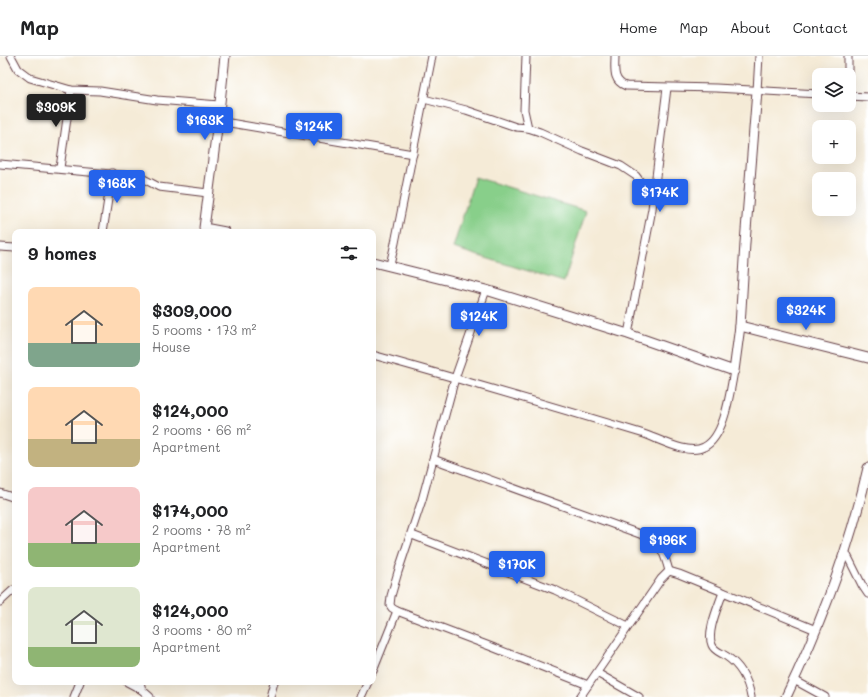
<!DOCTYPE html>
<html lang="en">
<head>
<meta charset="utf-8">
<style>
  :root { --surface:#fff; --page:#f6f6f6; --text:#202124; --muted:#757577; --line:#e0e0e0; --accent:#2563eb }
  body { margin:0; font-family:Mali,sans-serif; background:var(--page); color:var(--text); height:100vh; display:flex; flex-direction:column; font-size:15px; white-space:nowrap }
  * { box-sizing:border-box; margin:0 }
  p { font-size:13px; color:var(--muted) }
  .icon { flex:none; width:22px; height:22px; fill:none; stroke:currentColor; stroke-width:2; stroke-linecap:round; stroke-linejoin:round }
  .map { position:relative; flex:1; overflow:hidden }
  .side { position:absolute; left:12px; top:173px; width:364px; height:456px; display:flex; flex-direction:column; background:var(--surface); border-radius:8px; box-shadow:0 4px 16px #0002 }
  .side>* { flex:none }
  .tools { position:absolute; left:812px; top:12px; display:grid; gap:8px }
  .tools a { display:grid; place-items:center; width:44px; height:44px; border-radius:8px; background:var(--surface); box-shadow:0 4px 16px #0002; font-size:20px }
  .price { position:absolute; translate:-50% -34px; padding:0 9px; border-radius:4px; background:var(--accent); color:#fff; font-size:13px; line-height:26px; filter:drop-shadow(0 1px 2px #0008) }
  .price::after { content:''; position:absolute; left:50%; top:24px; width:12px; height:9px; margin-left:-6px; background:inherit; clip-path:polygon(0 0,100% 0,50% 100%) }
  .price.on { background:#222; color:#fff }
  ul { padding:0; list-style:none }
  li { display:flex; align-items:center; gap:12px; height:100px; padding:0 16px }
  li span { display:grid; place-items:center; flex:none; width:112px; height:80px; border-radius:8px; color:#555 }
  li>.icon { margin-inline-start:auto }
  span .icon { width:48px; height:48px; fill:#fffc; stroke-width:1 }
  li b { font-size:17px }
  h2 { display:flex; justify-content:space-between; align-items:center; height:48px; padding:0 16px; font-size:17px }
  header { display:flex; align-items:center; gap:24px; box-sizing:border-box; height:56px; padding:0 20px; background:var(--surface); border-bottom:1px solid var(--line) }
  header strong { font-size:19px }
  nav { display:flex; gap:22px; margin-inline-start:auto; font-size:14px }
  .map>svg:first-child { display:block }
  .green { fill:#88cf8a; stroke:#69775a }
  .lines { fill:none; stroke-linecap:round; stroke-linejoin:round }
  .minor-casing { stroke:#643e45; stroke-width:9 }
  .tertiary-casing { stroke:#643e45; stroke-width:11 }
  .minor { stroke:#fff; stroke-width:7 }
  .tertiary { stroke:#fff; stroke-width:9 }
</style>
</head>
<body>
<header>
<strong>Map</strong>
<nav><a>Home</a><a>Map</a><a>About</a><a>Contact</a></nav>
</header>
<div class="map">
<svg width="868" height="641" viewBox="0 0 868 641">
  <rect width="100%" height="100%" fill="#fff"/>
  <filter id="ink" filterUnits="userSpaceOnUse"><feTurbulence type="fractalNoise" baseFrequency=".025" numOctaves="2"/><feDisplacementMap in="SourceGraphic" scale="8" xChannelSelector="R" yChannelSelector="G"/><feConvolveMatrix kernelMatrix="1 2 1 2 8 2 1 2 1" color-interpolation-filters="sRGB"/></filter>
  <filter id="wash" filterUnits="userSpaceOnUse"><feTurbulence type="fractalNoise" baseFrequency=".012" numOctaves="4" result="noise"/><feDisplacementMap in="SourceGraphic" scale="16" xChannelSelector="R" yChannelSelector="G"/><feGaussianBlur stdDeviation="0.9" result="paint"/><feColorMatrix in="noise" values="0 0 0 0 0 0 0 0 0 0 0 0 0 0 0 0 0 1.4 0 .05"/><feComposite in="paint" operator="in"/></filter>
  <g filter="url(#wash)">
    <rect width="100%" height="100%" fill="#f5ebd7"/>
    <polygon class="green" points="475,121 586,155 564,226 453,192"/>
  </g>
  <g filter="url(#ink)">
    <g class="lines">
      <defs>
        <g id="minor">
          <polyline points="11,0 18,13 30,22 71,34 100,35 157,44 219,49"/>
          <polyline points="526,0 524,54 528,72"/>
          <path d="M615,0C615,12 612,25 626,30L716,32L819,38"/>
          <polyline points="848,0 848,19"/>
          <polyline points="757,35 759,0"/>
          <polyline points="849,40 868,41"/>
          <polyline points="424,43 466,54 516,71 528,72 540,76 582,95 621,110 636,120 653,143"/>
          <polyline points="218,65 413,98"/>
          <polyline points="0,108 133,120 140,121 159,131 208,137"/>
          <polyline points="60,112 71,34"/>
          <polyline points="103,176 112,117"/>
          <polyline points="0,191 15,192"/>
          <polyline points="390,209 395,187 432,0"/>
          <polyline points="486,234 455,322 422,444 398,516 391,540 390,549 392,552 397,555 492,591 588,629"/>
          <polyline points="628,278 652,153 667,32"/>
          <path d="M373,299C462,324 552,350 641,377C658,382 687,400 704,391C725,381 730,336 734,315"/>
          <path d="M433,403L648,481C662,489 665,500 669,515"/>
          <polyline points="0,437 15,442"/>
          <polyline points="412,479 555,534 628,570"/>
          <polyline points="845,495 862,529 868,538"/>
          <path d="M723,536C719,549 706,576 712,589C714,595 722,597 726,600C741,610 748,624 751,641"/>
          <polyline points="0,546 13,534"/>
          <polyline points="373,615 397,555"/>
          <polyline points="597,617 639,641"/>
          <polyline points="794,624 825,641"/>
          <polyline points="127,626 142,634"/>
          <polyline points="140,626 142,634 150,641"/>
          <polyline points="74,641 80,626"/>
          <polyline points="270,641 274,626"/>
          <polyline points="361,641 368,626"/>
          <polyline points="580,641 661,523 669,515 679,518 816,574"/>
        </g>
        <g id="tertiary">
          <polyline points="225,176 204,172 218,65 225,0"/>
          <polyline points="373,206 486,234 628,278 734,315 740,270 745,187 757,35"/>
          <polyline points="740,270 868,302"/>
          <path d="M786,641C821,568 850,491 868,412"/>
        </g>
      </defs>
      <use href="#minor" class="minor-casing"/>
      <use href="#tertiary" class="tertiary-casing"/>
      <use href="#minor" class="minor"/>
      <use href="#tertiary" class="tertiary"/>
    </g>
  </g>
</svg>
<div class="tools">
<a><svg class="icon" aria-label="layers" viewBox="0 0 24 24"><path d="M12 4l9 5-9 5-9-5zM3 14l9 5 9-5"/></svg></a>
<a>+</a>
<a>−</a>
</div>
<b class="price on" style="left:56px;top:72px">$309K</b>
<b class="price" style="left:205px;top:85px">$163K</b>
<b class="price" style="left:314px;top:91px">$124K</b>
<b class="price" style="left:117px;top:148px">$168K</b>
<b class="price" style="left:660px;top:157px">$174K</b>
<b class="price" style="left:806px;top:275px">$324K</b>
<b class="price" style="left:479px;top:281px">$124K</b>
<b class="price" style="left:668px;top:505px">$196K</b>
<b class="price" style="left:517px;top:529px">$170K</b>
<section class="side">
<h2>9 homes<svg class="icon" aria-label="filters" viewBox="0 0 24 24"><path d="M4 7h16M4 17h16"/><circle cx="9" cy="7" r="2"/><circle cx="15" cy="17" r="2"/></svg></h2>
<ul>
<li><span style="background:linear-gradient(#ffd9b3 70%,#7fa58c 0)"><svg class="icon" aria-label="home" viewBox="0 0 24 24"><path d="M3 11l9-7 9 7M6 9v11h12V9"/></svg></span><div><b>$309,000</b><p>5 rooms · 173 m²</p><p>House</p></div></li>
<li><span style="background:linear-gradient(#ffd9b3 65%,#c2b280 0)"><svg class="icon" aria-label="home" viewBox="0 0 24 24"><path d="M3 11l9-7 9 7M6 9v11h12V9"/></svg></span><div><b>$124,000</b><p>2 rooms · 66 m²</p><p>Apartment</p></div></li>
<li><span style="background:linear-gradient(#f6c9c9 70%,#8fb573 0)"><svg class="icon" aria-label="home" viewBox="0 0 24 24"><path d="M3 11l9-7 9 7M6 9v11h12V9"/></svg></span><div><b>$174,000</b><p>2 rooms · 78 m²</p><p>Apartment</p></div></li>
<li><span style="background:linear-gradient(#dfe7d0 75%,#8fb573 0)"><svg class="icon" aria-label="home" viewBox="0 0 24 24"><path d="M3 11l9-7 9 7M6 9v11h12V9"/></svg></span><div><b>$124,000</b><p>3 rooms · 80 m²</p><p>Apartment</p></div></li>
</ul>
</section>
</div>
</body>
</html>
